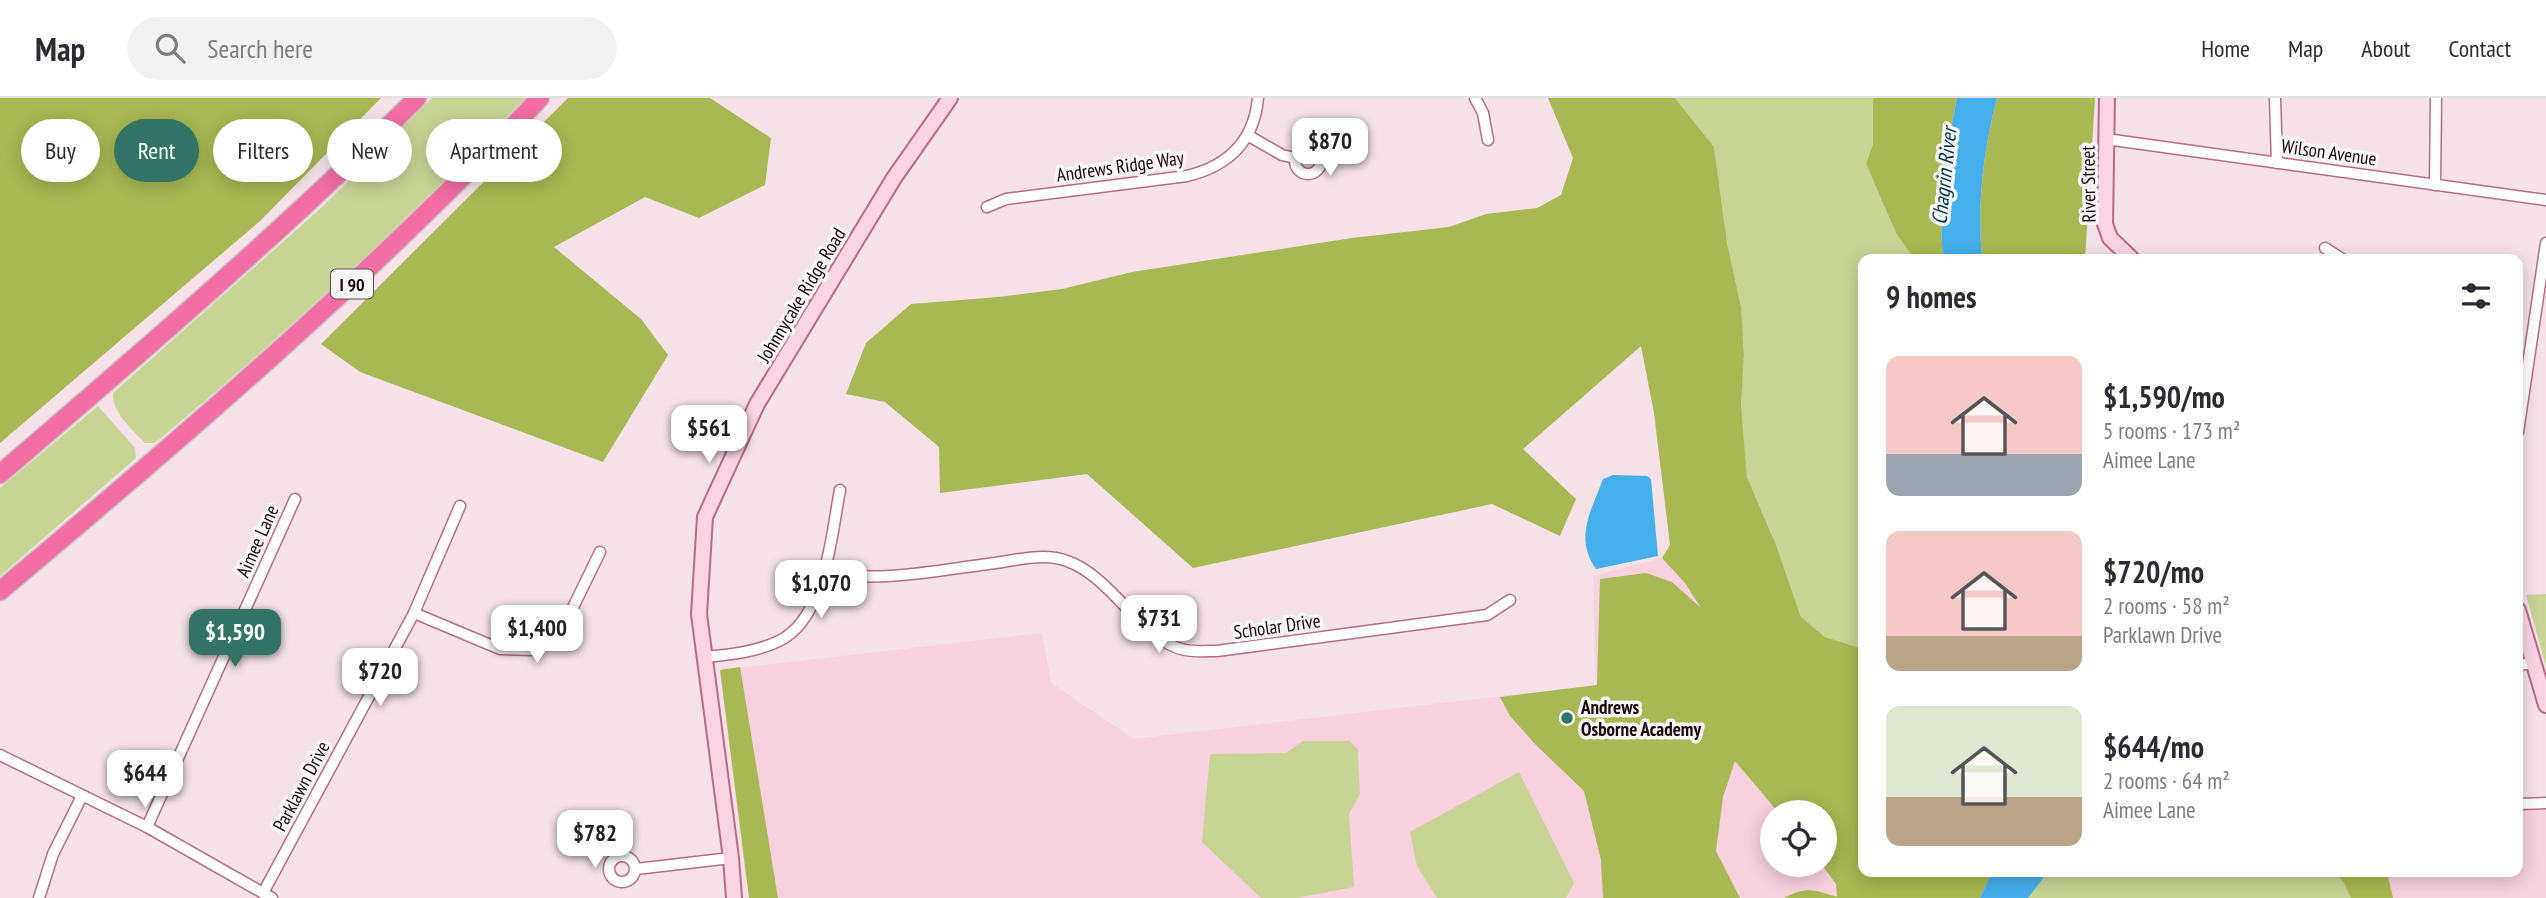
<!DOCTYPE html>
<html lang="en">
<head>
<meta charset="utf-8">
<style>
  :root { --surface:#fff; --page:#f2f2f3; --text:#2b2b33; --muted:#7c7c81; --line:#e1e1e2; --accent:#317466 }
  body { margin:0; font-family:"PT Sans Narrow",sans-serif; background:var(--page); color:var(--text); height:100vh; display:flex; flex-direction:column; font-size:26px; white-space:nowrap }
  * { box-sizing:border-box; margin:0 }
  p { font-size:23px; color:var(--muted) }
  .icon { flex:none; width:38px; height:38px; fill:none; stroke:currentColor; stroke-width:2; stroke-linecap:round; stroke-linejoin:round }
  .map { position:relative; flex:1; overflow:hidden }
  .details { position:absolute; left:1858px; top:156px; width:665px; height:623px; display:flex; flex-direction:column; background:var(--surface); border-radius:14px; box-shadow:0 4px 18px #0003 }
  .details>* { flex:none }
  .top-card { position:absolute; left:21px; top:21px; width:665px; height:63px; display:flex; gap:14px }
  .fabs { position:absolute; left:1760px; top:702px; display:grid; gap:14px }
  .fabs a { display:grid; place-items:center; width:77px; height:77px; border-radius:50%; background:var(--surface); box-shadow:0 4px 18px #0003; font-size:35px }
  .price { position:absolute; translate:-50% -60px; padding:0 16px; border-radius:14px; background:#fff; color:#222; font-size:23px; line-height:46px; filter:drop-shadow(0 2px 4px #0008) }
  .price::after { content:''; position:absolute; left:50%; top:42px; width:21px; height:16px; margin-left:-10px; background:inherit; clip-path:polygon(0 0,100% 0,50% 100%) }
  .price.on { background:var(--accent); color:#fff }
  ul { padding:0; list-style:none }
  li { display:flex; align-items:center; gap:21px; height:175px; padding:0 28px }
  li span { display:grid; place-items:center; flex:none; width:196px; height:140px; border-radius:14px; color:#555 }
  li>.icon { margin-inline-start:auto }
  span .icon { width:84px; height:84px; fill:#fffc; stroke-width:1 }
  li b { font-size:30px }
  h2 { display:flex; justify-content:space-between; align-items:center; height:84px; padding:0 28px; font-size:30px }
  .pill { padding:0 24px; border-radius:32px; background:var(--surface); box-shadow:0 4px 18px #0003; font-size:24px; line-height:63px }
  .pill.on { background:var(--accent); color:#fff }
  header { display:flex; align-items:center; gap:42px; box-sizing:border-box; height:98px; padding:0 35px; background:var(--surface); border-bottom:2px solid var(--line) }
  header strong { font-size:33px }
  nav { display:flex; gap:38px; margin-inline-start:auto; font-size:24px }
  .search { width:490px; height:63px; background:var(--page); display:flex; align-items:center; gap:18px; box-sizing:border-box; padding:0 24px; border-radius:38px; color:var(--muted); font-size:26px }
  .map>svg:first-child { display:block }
  .built { fill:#f7d1dd; fill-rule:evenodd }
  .green { fill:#c7d494 }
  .forest { fill:#a8b852 }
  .water { fill:#45afeb }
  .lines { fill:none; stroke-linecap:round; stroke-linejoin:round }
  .street-casing { stroke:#b86b87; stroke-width:13 }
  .secondary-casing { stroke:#b86b87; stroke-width:18 }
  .highway-casing { stroke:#c9c3c5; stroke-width:21 }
  .street { stroke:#fff; stroke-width:10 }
  .secondary { stroke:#fbd4e3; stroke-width:14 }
  .highway { stroke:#f26ea3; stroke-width:18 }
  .poi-dot { fill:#317466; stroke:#f5f5f5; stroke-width:2.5 }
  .labels { text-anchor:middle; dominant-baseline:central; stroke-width:7; stroke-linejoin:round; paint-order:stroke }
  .shield { fill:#f5f5f5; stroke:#5e4c53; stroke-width:2 }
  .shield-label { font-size:18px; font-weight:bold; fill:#1e030e }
  .street-label { font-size:19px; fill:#1e030e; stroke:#f5f5f5 }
  .poi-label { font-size:19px; font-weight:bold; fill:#1e030e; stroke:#f5f5f5; text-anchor:start }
  .water-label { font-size:21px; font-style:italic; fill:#05344c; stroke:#f5f5f5 }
</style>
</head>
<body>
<header>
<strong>Map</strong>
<div class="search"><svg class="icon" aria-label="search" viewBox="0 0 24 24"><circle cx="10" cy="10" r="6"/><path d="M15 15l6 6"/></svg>Search here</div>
<nav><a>Home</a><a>Map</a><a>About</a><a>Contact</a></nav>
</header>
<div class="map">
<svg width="2546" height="800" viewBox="0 0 2546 800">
  <rect width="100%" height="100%" fill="#f4e2e8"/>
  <g class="built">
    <path d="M1681,431L1864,774L1903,800H749L720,572L1042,535L1051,585L1134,641L1596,587L1593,478L1662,460ZM1773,714H1825V766H1773Z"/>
    <polygon points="2546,706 2546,800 2393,800 2387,774 2518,774 2518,708"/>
  </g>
  <g class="green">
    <path d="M432,0H525C411,120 287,234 160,341L154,345H145C133,333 111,313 113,295L322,109Z"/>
    <polygon points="1675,0 1873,0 1873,46 1866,66 1896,135 1914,161 1864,161 1864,551 1825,539 1801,519 1776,447 1747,379 1741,306 1744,257 1741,209 1727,145 1714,49"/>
    <polygon points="98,308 135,350 136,360 0,478 0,390"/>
    <polygon points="2546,496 2546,568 2526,497"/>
    <polygon points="1303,643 1350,643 1358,652 1360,696 1349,716 1354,789 1296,800 1261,800 1202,744 1210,656 1286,655"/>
    <polygon points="1519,674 1574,785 1566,800 1437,800 1417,768 1410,734"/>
    <polygon points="2048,774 2387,774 2393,800 2028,800"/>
  </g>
  <g class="forest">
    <polygon points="0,0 381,0 260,123 0,345"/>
    <polygon points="568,0 710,0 771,40 765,87 699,120 645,99 554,149 641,221 668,257 603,364 360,274 321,246"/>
    <path d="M1548,0H1675L1714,49L1727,145L1741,209L1744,257L1741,306L1747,379L1776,447L1801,519L1825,539L1864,551V774H1992L1980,800H1784C1807,788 1814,792 1837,799L1836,786L1822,767L1825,766V714H1778L1735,663L1723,699L1716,753L1740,800H1603L1601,762L1584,693L1536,647L1510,618L1500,599L1597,587L1600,481L1646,475L1672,484L1701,510L1685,485L1662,460L1670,447L1654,315L1641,248L1523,351L1576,401L1560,438L1492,406L1193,470L1087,376L940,395L939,349L885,304L846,296L866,245L911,206L998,199L1062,191L1132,174L1352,140L1449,129L1486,116L1537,110L1561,97L1573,60Z"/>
    <path d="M1873,0H1957C1946,54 1938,106 1943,161H1914L1896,135L1866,66L1873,46Z"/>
    <path d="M1997,0H2095L2085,161H1982C1977,106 1983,53 1997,0Z"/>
    <polygon points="740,569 778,800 749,800 720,572"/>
    <polygon points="2335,774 2387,774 2393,800 2351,800 2344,785"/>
  </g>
  <g class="water">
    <path d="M1957,0H1997C1983,53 1977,106 1982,161H1943C1938,106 1946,54 1957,0Z"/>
    <path d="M1613,377L1647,378L1651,381L1658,458L1596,471C1574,439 1591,414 1603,381Z"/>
    <polygon points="1992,774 2048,774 2028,800 1980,800"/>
  </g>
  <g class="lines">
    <defs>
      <g id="street">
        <polyline points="1475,0 1483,15 1488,42"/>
        <polyline points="2275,0 2277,65"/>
        <polyline points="1249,38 1282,57 1295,60"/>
        <polyline points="2106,41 2546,102"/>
        <circle cx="1308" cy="63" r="13"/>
        <polyline points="2435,87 2436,0"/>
        <path d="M987,109L1006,101L1187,78C1228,68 1254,44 1258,0"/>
        <polyline points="2325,150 2342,161"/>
        <polyline points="2518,334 2546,145"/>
        <path d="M824,474C879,485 933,473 988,466C1013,463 1043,454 1067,463C1113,479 1141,543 1185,552C1195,554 1207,553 1217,553L1487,517L1510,502"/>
        <polyline points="414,515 500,551 534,552 561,534 600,454"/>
        <path d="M704,559C729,557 756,554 779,543C826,520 831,438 840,392"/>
        <polyline points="2518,567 2534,565"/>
        <polyline points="0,657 147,729 272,800"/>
        <polyline points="2518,706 2546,705"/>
        <polyline points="147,729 295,401"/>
        <circle cx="622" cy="771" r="13"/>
        <polyline points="636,771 731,760"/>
        <polyline points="263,795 414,515 460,408"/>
        <polyline points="39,800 53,756 82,698"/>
      </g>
      <g id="secondary">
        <polyline points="2107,0 2105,126 2110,140 2132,161"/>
        <polyline points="2518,512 2546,607"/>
        <polyline points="734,800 731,760 699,516 705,419 757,306 894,80 950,0"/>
      </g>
      <g id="highway">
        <path d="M0,376C142,254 284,132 417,0"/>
        <path d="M0,493C187,336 372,177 540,0"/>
      </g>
    </defs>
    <use href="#street" class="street-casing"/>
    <use href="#secondary" class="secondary-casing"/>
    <use href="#highway" class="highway-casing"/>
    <use href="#street" class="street"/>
    <use href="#secondary" class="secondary"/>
    <use href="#highway" class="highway"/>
  </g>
  <circle class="poi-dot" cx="1567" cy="620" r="7"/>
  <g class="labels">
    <rect class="shield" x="331" y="171.5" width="42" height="29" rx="5"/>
    <g class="shield-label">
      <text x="352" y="186">I 90</text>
    </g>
    <g class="street-label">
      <text transform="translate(2329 54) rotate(8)">Wilson Avenue</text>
      <text transform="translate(1120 68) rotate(-8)">Andrews Ridge Way</text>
      <text transform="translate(2088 86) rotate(-91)">River Street</text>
      <text transform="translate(801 197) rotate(-59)">Johnnycake Ridge Road</text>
      <text transform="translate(257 443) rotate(-66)">Aimee Lane</text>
      <text transform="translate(1277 528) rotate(-8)">Scholar Drive</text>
      <text transform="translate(301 688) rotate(-62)">Parklawn Drive</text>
    </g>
    <g class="poi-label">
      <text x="1581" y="609">Andrews<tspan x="1581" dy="22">Osborne Academy</tspan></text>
    </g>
    <g class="water-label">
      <text transform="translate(1944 78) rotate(-84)">Chagrin River</text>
    </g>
  </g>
</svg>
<div class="fabs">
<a><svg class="icon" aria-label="locate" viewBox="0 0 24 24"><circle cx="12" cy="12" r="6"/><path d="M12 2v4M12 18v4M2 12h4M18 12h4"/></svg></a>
</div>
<b class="price" style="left:1330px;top:80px">$870</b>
<b class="price" style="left:709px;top:367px">$561</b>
<b class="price" style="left:821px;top:522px">$1,070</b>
<b class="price" style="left:1159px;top:557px">$731</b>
<b class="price" style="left:537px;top:567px">$1,400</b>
<b class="price on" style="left:235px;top:571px">$1,590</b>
<b class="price" style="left:380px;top:610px">$720</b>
<b class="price" style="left:145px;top:712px">$644</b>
<b class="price" style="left:595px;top:772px">$782</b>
<div class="top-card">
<a class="pill">Buy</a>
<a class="pill on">Rent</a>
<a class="pill">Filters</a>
<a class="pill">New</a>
<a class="pill">Apartment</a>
</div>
<section class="details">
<h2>9 homes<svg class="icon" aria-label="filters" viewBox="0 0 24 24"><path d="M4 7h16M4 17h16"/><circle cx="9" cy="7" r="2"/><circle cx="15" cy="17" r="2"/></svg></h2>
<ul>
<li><span style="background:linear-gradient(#f6c9c9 70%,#9aa5b1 0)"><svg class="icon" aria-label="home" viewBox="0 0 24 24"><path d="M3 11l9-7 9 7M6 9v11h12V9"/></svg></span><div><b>$1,590/mo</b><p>5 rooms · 173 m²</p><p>Aimee Lane</p></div></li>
<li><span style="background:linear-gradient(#f6c9c9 75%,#b9a48a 0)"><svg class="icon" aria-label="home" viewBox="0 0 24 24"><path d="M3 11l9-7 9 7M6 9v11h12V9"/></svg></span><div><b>$720/mo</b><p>2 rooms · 58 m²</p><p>Parklawn Drive</p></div></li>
<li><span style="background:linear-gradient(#dfe7d0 65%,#b9a48a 0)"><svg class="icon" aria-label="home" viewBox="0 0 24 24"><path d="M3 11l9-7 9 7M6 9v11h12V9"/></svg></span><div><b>$644/mo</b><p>2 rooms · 64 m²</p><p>Aimee Lane</p></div></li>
</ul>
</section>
</div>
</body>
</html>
